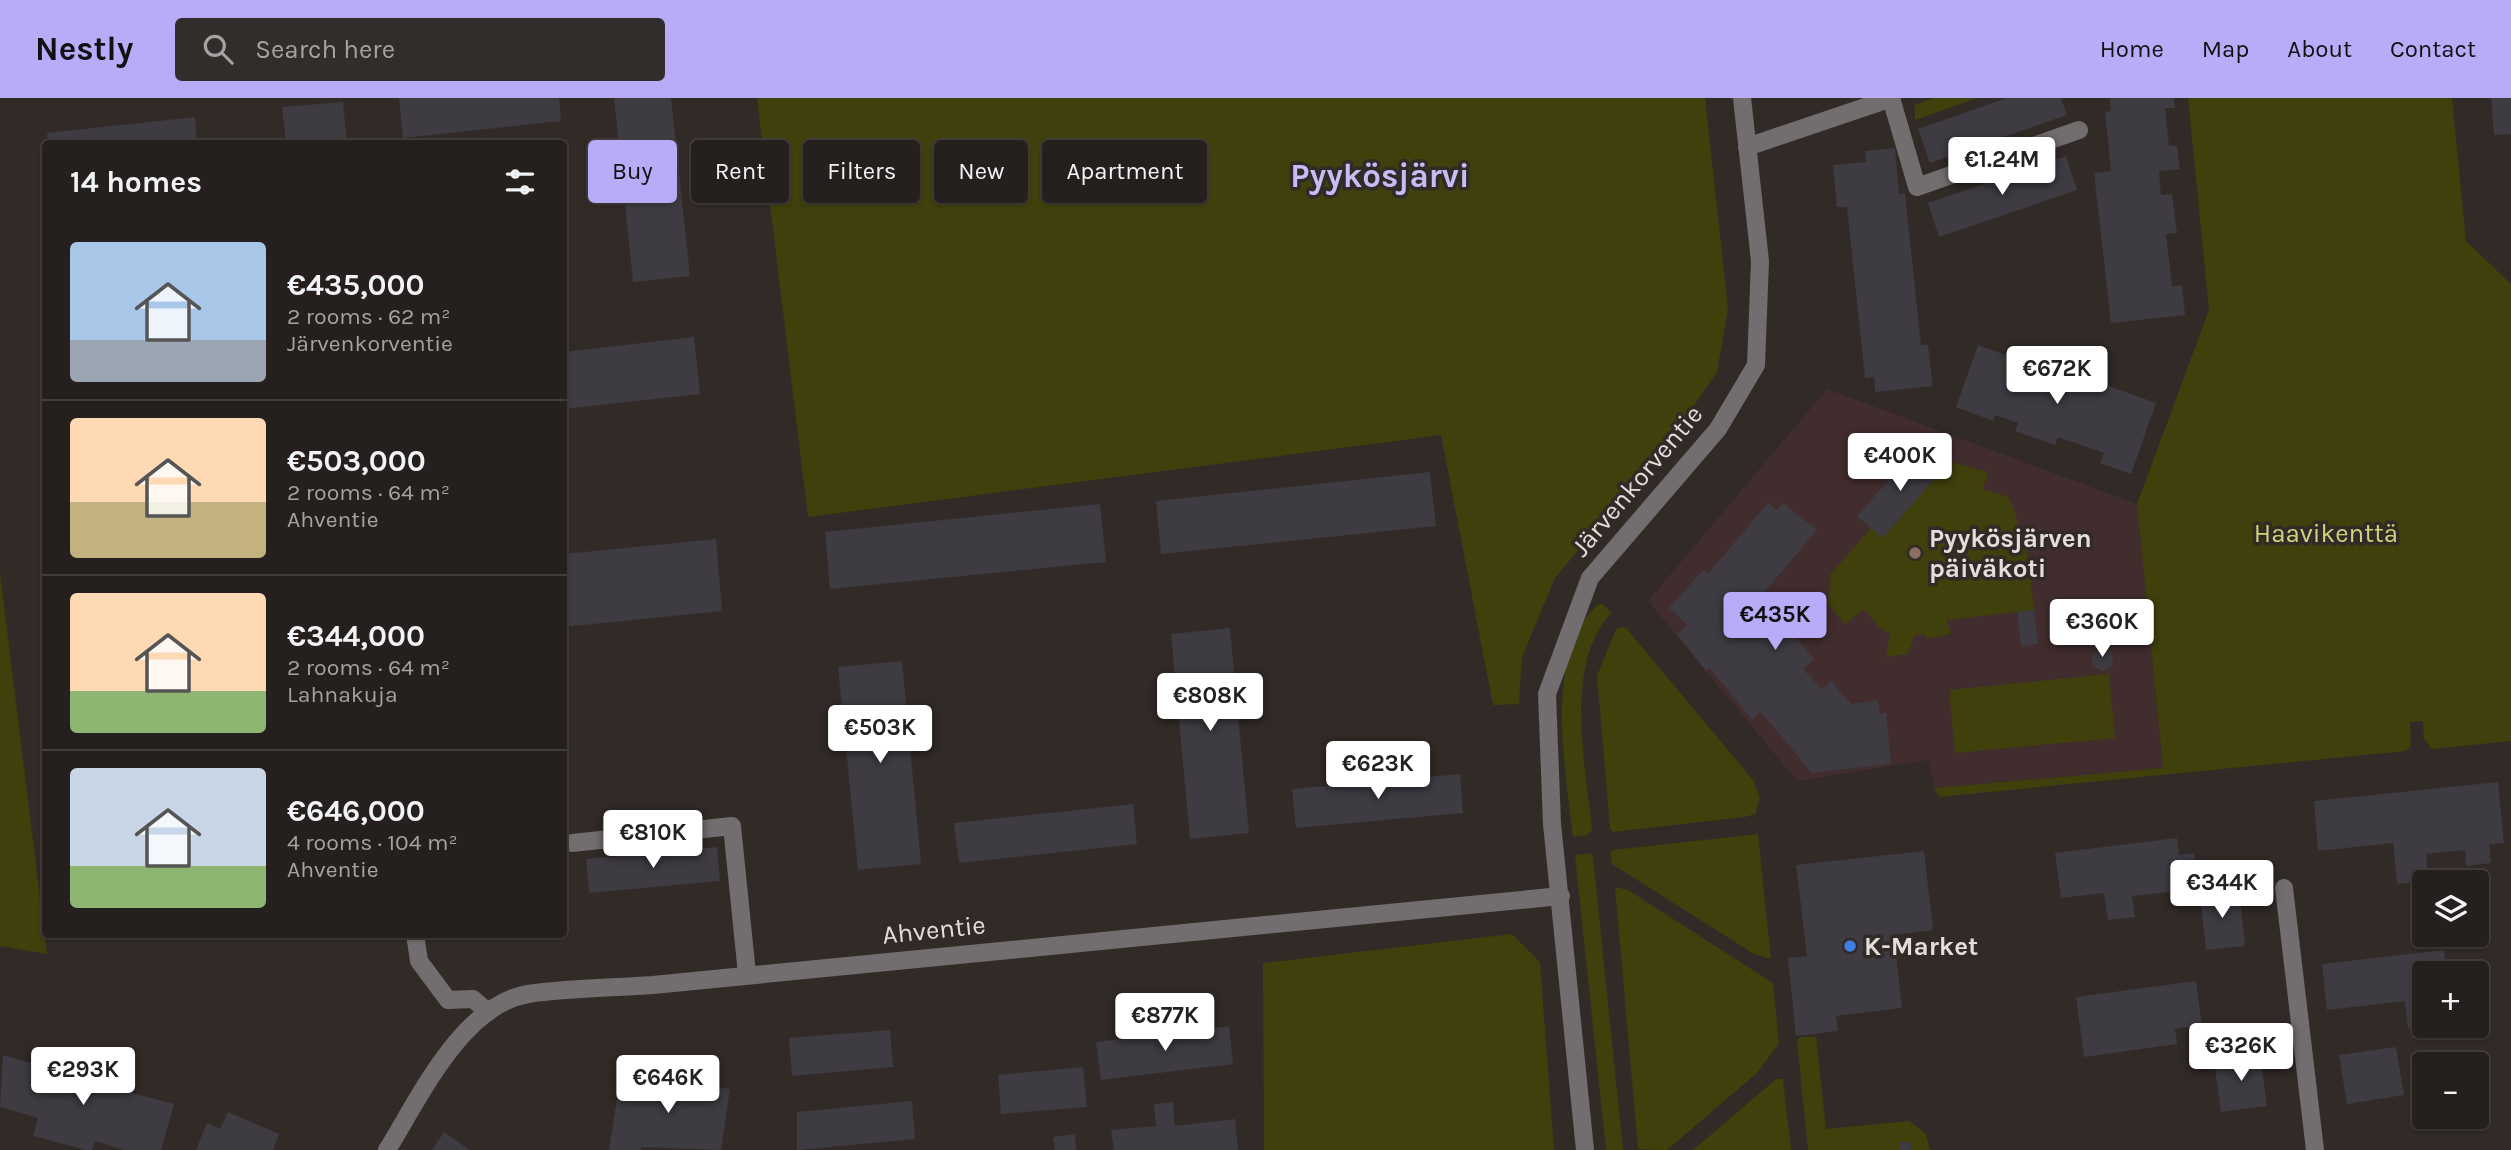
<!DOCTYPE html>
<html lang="en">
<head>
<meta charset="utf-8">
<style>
  :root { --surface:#25201d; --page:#312d2a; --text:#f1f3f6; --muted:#a3a3a4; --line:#423e3b; --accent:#b8abf7 }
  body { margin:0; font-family:Karla,sans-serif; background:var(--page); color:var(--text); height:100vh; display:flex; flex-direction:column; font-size:26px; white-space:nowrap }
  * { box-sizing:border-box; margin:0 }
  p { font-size:23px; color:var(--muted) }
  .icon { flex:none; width:38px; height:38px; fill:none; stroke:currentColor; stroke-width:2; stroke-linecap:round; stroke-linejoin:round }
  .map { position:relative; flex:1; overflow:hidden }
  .sheet { position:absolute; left:42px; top:42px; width:525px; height:798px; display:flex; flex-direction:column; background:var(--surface); border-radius:7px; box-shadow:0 2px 5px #0004,0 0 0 2px var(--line) }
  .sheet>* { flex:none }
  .banner { position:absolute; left:588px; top:42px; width:665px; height:63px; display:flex; gap:14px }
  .tools { position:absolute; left:2412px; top:772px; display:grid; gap:14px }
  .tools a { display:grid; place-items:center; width:77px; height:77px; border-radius:7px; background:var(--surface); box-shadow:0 2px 5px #0004,0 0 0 2px var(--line); font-size:35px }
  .price { position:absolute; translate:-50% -60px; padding:0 16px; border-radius:7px; background:#fff; color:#222; font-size:23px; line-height:46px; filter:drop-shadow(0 2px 4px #0008) }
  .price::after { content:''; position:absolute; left:50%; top:42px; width:21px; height:16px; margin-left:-10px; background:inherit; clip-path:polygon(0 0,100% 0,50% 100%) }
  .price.current { background:var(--accent); color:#111 }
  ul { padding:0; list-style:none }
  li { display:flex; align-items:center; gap:21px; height:175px; padding:0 28px }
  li+li { border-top:2px solid var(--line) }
  li span { display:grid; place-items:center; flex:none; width:196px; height:140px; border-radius:7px; color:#555 }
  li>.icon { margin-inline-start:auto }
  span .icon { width:84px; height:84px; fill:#fffc; stroke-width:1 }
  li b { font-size:30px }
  h2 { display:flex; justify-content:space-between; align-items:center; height:84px; padding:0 28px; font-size:30px }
  .tag { padding:0 24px; border-radius:7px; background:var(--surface); box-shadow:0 2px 5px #0004,0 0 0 2px var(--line); font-size:24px; line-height:63px }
  .tag.current { background:var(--accent); color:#111 }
  header { display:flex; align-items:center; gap:42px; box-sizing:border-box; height:98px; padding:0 35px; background:var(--accent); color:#111 }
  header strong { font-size:33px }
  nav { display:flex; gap:38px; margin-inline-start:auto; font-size:24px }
  .search { width:490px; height:63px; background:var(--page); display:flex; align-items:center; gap:18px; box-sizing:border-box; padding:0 24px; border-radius:7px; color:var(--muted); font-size:26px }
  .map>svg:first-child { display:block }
  .education { fill:#422d2e }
  .green { fill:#3f400c }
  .building { fill:#3e3b42 }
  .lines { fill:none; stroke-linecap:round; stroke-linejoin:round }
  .minor { stroke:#726d6e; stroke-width:18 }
  .education-dot { fill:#8d6e63; stroke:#312a27; stroke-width:2.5 }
  .shop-dot { fill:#3f7fe0; stroke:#312a27; stroke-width:2.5 }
  .labels { text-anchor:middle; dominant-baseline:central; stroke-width:7; stroke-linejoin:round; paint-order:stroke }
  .street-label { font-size:26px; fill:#e3dedc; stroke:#312a27 }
  .park-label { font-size:26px; fill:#d0d37b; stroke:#312a27 }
  .poi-label { font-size:26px; font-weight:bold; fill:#e3dedc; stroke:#312a27; text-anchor:start }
  .district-label { font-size:33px; font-weight:bold; fill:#c6bdf6; stroke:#312a27 }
</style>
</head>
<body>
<header>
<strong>Nestly</strong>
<div class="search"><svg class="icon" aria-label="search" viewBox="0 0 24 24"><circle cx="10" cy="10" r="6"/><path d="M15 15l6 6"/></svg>Search here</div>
<nav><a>Home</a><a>Map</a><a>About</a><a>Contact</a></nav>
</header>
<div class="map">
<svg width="2511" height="1052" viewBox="0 0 2511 1052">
  <rect width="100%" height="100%" fill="#312a27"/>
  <polygon class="education" points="1827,291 2137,406 2163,670 1934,690 1929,662 1797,683 1648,503"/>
  <g class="green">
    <polygon points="757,0 1705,0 1728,210 1717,274 1666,348 1555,480 1522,559 1519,606 1493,607 1441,337 808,419"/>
    <polygon points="1933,0 1978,0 1915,22 1915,7"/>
    <polygon points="2188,0 2452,0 2466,143 2511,186 2511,643 2432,651 2424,641 2423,623 2410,624 2411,647 2406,653 1939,699 1934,690 2163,670 2137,406 2209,212"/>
    <polygon points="1943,362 1988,374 1983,391 2009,399 2027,450 2034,512 1946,522 1951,536 1927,541 1926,537 1914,537 1908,556 1886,559 1890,536 1879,529 1864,511 1845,526 1828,506 1831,482 1829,478 1871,430 1883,440 1941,372"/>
    <polygon points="0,475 47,856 0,848"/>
    <path d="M1599,506H1603L1611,515C1563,567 1586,668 1592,732L1587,737L1573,739C1566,675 1542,553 1599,506Z"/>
    <polygon points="1621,529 1626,530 1753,682 1760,699 1755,716 1745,719 1613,734 1610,730 1597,578 1616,531"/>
    <polygon points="2109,576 2115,640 1955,655 1949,592"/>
    <polygon points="1758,736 1771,861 1754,856 1612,766 1610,755 1613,752"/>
    <polygon points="1590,755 1593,758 1623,1052 1606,1052 1575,757"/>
    <polygon points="1615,789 1628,792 1773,885 1779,945 1757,975 1667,1052 1638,1051"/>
    <polygon points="1512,836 1540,864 1554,1052 1264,1052 1263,865"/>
    <polygon points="1800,939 1816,939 1826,1031 1909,1023 1926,1036 1930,1052 1808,1052 1797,943"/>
    <polygon points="1776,981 1783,981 1791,1052 1693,1052"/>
  </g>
  <g class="building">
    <polygon points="399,0 559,0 561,23 403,40"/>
    <polygon points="614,0 671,0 690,178 633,184"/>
    <polygon points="2007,0 2061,0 2067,17 1930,65 1918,31"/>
    <polygon points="2110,0 2174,0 2175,10 2165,10 2169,48 2177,48 2180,71 2159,73 2161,97 2172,96 2177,135 2166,136 2172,189 2182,187 2185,217 2111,225 2094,75 2111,73 2105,14 2111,13"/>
    <polygon points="2491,0 2511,0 2511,36 2494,37"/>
    <polygon points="343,4 347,46 286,46 282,9"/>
    <polygon points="195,19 197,46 49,46 47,35"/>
    <polygon points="1895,50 1899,96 1905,96 1921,247 1928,247 1933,288 1875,294 1874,279 1865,280 1847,109 1837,109 1833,67 1866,64 1865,53"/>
    <polygon points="2066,58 2077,92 1939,139 1928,105"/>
    <polygon points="694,239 700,296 564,311 564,254"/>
    <polygon points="1978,247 2011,259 2013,254 2156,305 2131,376 2100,365 2104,355 2058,339 2055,347 2015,333 2018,325 1995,317 1993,323 1956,309"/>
    <polygon points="1917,350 1942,372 1883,440 1857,418"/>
    <polygon points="1430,374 1436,428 1161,456 1156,403"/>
    <polygon points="1768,405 1777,412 1783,405 1817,432 1750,511 1764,528 1778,518 1814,561 1803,571 1822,591 1831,583 1851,606 1878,602 1880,616 1886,615 1891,666 1812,675 1761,614 1752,622 1710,570 1706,573 1677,536 1687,527 1669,510 1703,472 1708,476"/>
    <polygon points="1100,406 1106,464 830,491 825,434"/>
    <polygon points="716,441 722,513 564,529 564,456"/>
    <polygon points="2034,512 2038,546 2021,549 2017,514"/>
    <polygon points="1230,530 1249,735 1190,741 1171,536"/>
    <polygon points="2102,550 2112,554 2113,567 2103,573 2092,568 2092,556"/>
    <polygon points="902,563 921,766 858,772 838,569"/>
    <polygon points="1460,676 1463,715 1296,730 1292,691"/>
    <polygon points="2498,684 2504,745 2489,746 2491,765 2466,768 2465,752 2426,756 2429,783 2397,786 2393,745 2318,753 2314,703"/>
    <polygon points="1133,706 1137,746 959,765 954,725"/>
    <polygon points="2177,740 2179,757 2194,755 2197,777 2186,779 2187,792 2132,798 2135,819 2108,822 2104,795 2061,800 2055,755"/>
    <polygon points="717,749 720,783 589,795 586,761"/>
    <polygon points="1924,753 1933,832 1894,837 1902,910 1836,918 1838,933 1796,938 1788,860 1807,858 1796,767"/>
    <polygon points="2239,792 2245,848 2206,852 2200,796"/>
    <polygon points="2444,852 2447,875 2424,875 2424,928 2408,930 2405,903 2327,912 2322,866"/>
    <polygon points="2196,883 2202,927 2175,931 2177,946 2084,959 2076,899"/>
    <polygon points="1229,928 1233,966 1101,982 1096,944"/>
    <polygon points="890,932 893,969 792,978 789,940"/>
    <polygon points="2396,949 2404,997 2347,1006 2339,957"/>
    <polygon points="2260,956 2267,1008 2221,1014 2214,963"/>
    <polygon points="3,957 59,973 65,965 113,978 110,989 174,1006 161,1052 124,1052 95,1043 92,1052 86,1052 33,1038 38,1020 0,1009"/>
    <polygon points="1083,969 1087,1009 1001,1016 998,977"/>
    <polygon points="621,975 730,991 721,1052 641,1049 641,1052 609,1052"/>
    <polygon points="912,1003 915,1041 797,1052 797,1014"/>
    <polygon points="1173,1004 1175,1028 1235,1021 1238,1052 1114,1052 1111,1032 1156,1028 1154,1006"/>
    <polygon points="228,1014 279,1036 273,1052 196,1052 207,1025 220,1031"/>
    <polygon points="444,1034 470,1052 432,1052"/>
    <polygon points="1075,1036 1076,1052 1055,1052 1053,1039"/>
    <polygon points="1899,1044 1910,1044 1911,1052 1899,1052"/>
  </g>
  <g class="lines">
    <g class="minor">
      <polyline points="1891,0 1917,89 2079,32"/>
      <polyline points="1747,49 1892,0"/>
      <polyline points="572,745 732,728 747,876"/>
      <polyline points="2284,790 2315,1052"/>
      <polyline points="415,836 419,863 448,902 473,901 488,914"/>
      <path d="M387,1052C419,1001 462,907 528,896C569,890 612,890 653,887L1561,798"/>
      <polyline points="1585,1052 1552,726 1547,596 1590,480 1718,331 1756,267 1760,163 1742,0"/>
    </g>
  </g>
  <circle class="education-dot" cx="1915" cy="455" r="7"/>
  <circle class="shop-dot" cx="1850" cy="848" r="7"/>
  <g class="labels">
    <g class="street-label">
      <text transform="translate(1637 383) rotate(-50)">Järvenkorventie</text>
      <text transform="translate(934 832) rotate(-6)">Ahventie</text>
    </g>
    <g class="park-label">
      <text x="2326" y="435">Haavikenttä</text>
    </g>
    <g class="poi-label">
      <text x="1929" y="440">Pyykösjärven<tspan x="1929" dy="30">päiväkoti</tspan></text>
      <text x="1864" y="848">K-Market</text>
    </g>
    <g class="district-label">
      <text x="1380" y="78">Pyykösjärvi</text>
    </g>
  </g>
</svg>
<div class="tools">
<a><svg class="icon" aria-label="layers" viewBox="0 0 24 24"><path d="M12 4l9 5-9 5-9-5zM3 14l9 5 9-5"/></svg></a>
<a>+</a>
<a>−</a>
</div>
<b class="price" style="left:2002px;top:99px">€1.24M</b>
<b class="price" style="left:2057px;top:308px">€672K</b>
<b class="price" style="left:1900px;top:395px">€400K</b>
<b class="price current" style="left:1775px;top:554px">€435K</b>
<b class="price" style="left:2102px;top:561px">€360K</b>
<b class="price" style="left:1210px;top:635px">€808K</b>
<b class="price" style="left:880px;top:667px">€503K</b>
<b class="price" style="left:1378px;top:703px">€623K</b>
<b class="price" style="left:653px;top:772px">€810K</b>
<b class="price" style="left:2222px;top:822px">€344K</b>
<b class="price" style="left:1165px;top:955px">€877K</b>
<b class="price" style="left:2241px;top:985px">€326K</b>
<b class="price" style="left:83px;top:1009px">€293K</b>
<b class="price" style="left:668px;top:1017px">€646K</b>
<div class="banner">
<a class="tag current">Buy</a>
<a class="tag">Rent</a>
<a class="tag">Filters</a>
<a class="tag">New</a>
<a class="tag">Apartment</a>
</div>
<section class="sheet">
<h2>14 homes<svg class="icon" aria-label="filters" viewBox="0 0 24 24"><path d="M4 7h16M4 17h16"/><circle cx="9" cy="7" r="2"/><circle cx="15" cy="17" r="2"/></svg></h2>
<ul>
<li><span style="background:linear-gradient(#a9c7e8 70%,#9aa5b1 0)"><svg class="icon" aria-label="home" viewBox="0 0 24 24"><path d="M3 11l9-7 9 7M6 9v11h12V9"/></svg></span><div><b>€435,000</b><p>2 rooms · 62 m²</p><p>Järvenkorventie</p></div></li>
<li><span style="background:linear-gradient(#ffd9b3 60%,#c2b280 0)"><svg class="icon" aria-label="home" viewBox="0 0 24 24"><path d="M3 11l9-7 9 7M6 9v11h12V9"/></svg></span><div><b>€503,000</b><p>2 rooms · 64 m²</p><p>Ahventie</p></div></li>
<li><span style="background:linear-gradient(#ffd9b3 70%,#8fb573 0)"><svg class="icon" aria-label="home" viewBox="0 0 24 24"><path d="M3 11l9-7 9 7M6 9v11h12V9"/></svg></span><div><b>€344,000</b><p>2 rooms · 64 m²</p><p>Lahnakuja</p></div></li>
<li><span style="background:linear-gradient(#c9d6e8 70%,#8fb573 0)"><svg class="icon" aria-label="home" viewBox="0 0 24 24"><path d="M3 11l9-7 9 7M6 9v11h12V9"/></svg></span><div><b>€646,000</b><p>4 rooms · 104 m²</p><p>Ahventie</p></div></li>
</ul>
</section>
</div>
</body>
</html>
